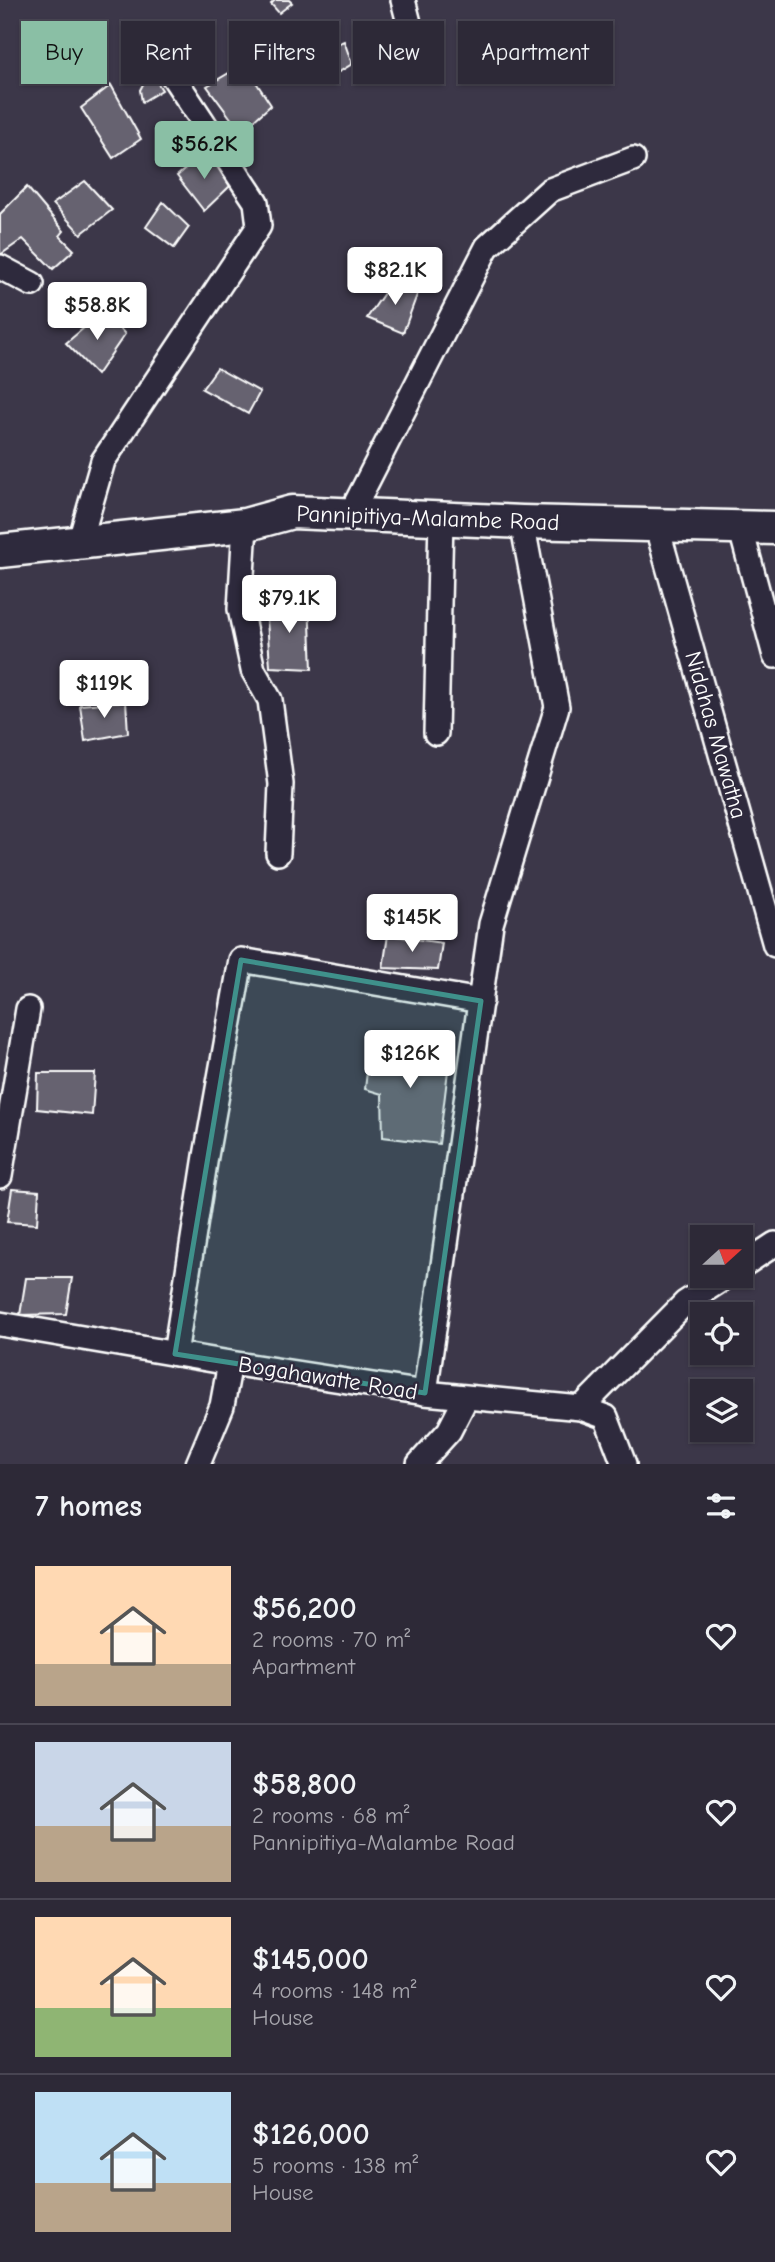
<!DOCTYPE html>
<html lang="en">
<head>
<meta charset="utf-8">
<style>
  :root { --surface:#2d2937; --page:#35313f; --text:#f1f3f6; --muted:#a7a6ad; --line:#484552; --accent:#8abfa5 }
  body { margin:0; font-family:"Comic Neue",sans-serif; background:var(--page); color:var(--text); height:100vh; display:flex; flex-direction:column; font-size:26px; white-space:nowrap }
  * { box-sizing:border-box; margin:0 }
  p { font-size:23px; color:var(--muted) }
  .icon { flex:none; width:38px; height:38px; fill:none; stroke:currentColor; stroke-width:2; stroke-linecap:round; stroke-linejoin:round }
  .map { position:relative; height:1464px; overflow:hidden }
  .details { display:flex; flex-direction:column; background:var(--surface); flex:1 }
  .details>* { flex:none }
  .top-card { position:absolute; left:21px; top:21px; width:733px; height:63px; display:flex; gap:14px }
  .needle { width:46px; rotate:69deg }
  .fabs { position:absolute; left:690px; top:1225px; display:grid; gap:14px }
  .fabs a { display:grid; place-items:center; width:63px; height:63px; border-radius:0px; background:var(--surface); box-shadow:0 2px 5px #0004,0 0 0 2px var(--line); font-size:35px }
  .price { position:absolute; translate:-50% -60px; padding:0 16px; border-radius:7px; background:#fff; color:#222; font-size:23px; line-height:46px; filter:drop-shadow(0 2px 4px #0008) }
  .price::after { content:''; position:absolute; left:50%; top:42px; width:21px; height:16px; margin-left:-10px; background:inherit; clip-path:polygon(0 0,100% 0,50% 100%) }
  .price.selected { background:var(--accent); color:#111 }
  ul { padding:0; list-style:none }
  li { display:flex; align-items:center; gap:21px; height:175px; padding:0 35px }
  li+li { border-top:2px solid var(--line) }
  li span { display:grid; place-items:center; flex:none; width:196px; height:140px; border-radius:0px; color:#555 }
  li>.icon { margin-inline-start:auto }
  span .icon { width:84px; height:84px; fill:#fffc; stroke-width:1 }
  li b { font-size:30px }
  h2 { display:flex; justify-content:space-between; align-items:center; height:84px; padding:0 35px; font-size:30px }
  .pill { padding:0 24px; border-radius:0px; background:var(--surface); box-shadow:0 2px 5px #0004,0 0 0 2px var(--line); font-size:24px; line-height:63px }
  .pill.selected { background:var(--accent); color:#111 }
  .map>svg:first-child { display:block }
  .building { fill:#666270; stroke:#fff; stroke-width:2 }
  .lines { fill:none; stroke-linecap:round; stroke-linejoin:round }
  .street-casing { stroke:#fff; stroke-width:28 }
  .secondary-casing { stroke:#fff; stroke-width:37 }
  .street { stroke:#2f2a3d; stroke-width:23 }
  .secondary { stroke:#2f2a3d; stroke-width:32 }
  .marked { fill:#3f918b; fill-opacity:0.2; stroke:#3f918b; stroke-width:5; stroke-linejoin:round }
  .labels { text-anchor:middle; dominant-baseline:central; stroke-width:5; stroke-linejoin:round; paint-order:stroke }
  .street-label { font-size:23px; fill:#fff; stroke:#2f2a3d }
</style>
</head>
<body>
<div class="map">
<svg width="775" height="1464" viewBox="0 0 775 1464">
  <rect width="100%" height="100%" fill="#3c3749"/>
  <filter id="ink" filterUnits="userSpaceOnUse"><feTurbulence type="fractalNoise" baseFrequency=".0143" numOctaves="2"/><feDisplacementMap in="SourceGraphic" scale="14" xChannelSelector="R" yChannelSelector="G"/><feConvolveMatrix kernelMatrix="1 2 1 2 8 2 1 2 1" color-interpolation-filters="sRGB"/></filter>
  <g filter="url(#ink)">
    <g class="building">
      <polygon points="275,0 289,0 292,3 279,13 271,4"/>
      <polygon points="300,29 326,56 307,76 281,48"/>
      <polygon points="344,41 352,64 339,72 321,50"/>
      <polygon points="244,64 271,105 241,132 207,86"/>
      <polygon points="150,71 162,90 142,102 140,90"/>
      <polygon points="111,85 141,139 113,158 81,108"/>
      <polygon points="208,150 230,186 204,211 177,176"/>
      <polygon points="85,181 112,210 81,234 53,204"/>
      <polygon points="27,187 64,231 60,236 74,250 53,269 23,239 0,255 0,214"/>
      <polygon points="163,202 189,227 174,248 146,227"/>
      <polygon points="393,280 418,292 403,333 367,318"/>
      <polygon points="104,311 125,334 97,375 66,343"/>
      <polygon points="217,368 260,392 248,414 202,389"/>
      <polygon points="266,602 309,602 312,669 270,667"/>
      <polygon points="126,701 128,733 85,741 80,705"/>
      <polygon points="388,935 442,943 438,970 383,968"/>
      <polygon points="370,1046 451,1046 439,1144 383,1137 382,1094 365,1089"/>
      <polygon points="38,1073 95,1073 92,1115 37,1109"/>
      <polygon points="12,1189 39,1191 37,1224 7,1222"/>
      <polygon points="26,1278 72,1278 66,1314 20,1315"/>
    </g>
    <g class="lines">
      <defs>
        <g id="street">
          <polyline points="403,0 409,23"/>
          <polyline points="0,267 32,284"/>
          <polyline points="350,515 487,247 550,190 633,159"/>
          <polyline points="656,524 775,945"/>
          <polyline points="245,525 240,609 253,670 270,700 281,784 278,853"/>
          <polyline points="740,526 775,656"/>
          <polyline points="79,544 103,461 259,226 256,202 147,37"/>
          <polyline points="436,733 441,518"/>
          <polyline points="0,1176 28,1009"/>
          <polyline points="740,1267 775,1244"/>
          <polyline points="0,1324 230,1363 425,1393 581,1408 606,1417 624,1464"/>
          <polyline points="175,1354 206,1156 241,960 481,1001"/>
          <polyline points="425,1393 491,924 557,707 522,522"/>
          <polyline points="581,1408 685,1303 727,1276"/>
          <polyline points="198,1464 222,1406 230,1363"/>
          <polyline points="419,1464 449,1431 466,1398"/>
        </g>
        <polyline id="secondary" points="0,551 245,525 292,512 522,522 775,528"/>
      </defs>
      <use href="#street" class="street-casing"/>
      <use href="#secondary" class="secondary-casing"/>
      <use href="#street" class="street"/>
      <use href="#secondary" class="secondary"/>
    </g>
  </g>
  <path class="marked" d="M241,960L481,1001L425,1393L175,1354Z"/>
  <g class="labels">
    <g class="street-label">
      <text transform="translate(428 518) rotate(2)">Pannipitiya-Malambe Road</text>
      <text transform="translate(716 735) rotate(74)">Nidahas Mawatha</text>
      <text transform="translate(328 1378) rotate(9)">Bogahawatte Road</text>
    </g>
  </g>
</svg>
<div class="fabs">
<a><svg class="needle" viewBox="-14 -14 28 28"><path d="M0-13l5 13h-10z" fill="#e53935"/><path d="M0 13l5-13h-10z" fill="#a7a6ad"/></svg></a>
<a><svg class="icon" aria-label="locate" viewBox="0 0 24 24"><circle cx="12" cy="12" r="6"/><path d="M12 2v4M12 18v4M2 12h4M18 12h4"/></svg></a>
<a><svg class="icon" aria-label="layers" viewBox="0 0 24 24"><path d="M12 4l9 5-9 5-9-5zM3 14l9 5 9-5"/></svg></a>
</div>
<b class="price selected" style="left:204px;top:181px">$56.2K</b>
<b class="price" style="left:395px;top:307px">$82.1K</b>
<b class="price" style="left:97px;top:342px">$58.8K</b>
<b class="price" style="left:289px;top:635px">$79.1K</b>
<b class="price" style="left:104px;top:720px">$119K</b>
<b class="price" style="left:412px;top:954px">$145K</b>
<b class="price" style="left:410px;top:1090px">$126K</b>
<div class="top-card">
<a class="pill selected">Buy</a>
<a class="pill">Rent</a>
<a class="pill">Filters</a>
<a class="pill">New</a>
<a class="pill">Apartment</a>
</div>
</div>
<section class="details">
<h2>7 homes<svg class="icon" aria-label="filters" viewBox="0 0 24 24"><path d="M4 7h16M4 17h16"/><circle cx="9" cy="7" r="2"/><circle cx="15" cy="17" r="2"/></svg></h2>
<ul>
<li><span style="background:linear-gradient(#ffd9b3 70%,#b9a48a 0)"><svg class="icon" aria-label="home" viewBox="0 0 24 24"><path d="M3 11l9-7 9 7M6 9v11h12V9"/></svg></span><div><b>$56,200</b><p>2 rooms · 70 m²</p><p>Apartment</p></div><svg class="icon" aria-label="heart" viewBox="0 0 24 24"><path d="M12 20l-8-8c-3-5 5-10 8-4 3-6 11-1 8 4z"/></svg></li>
<li><span style="background:linear-gradient(#c9d6e8 60%,#b9a48a 0)"><svg class="icon" aria-label="home" viewBox="0 0 24 24"><path d="M3 11l9-7 9 7M6 9v11h12V9"/></svg></span><div><b>$58,800</b><p>2 rooms · 68 m²</p><p>Pannipitiya-Malambe Road</p></div><svg class="icon" aria-label="heart" viewBox="0 0 24 24"><path d="M12 20l-8-8c-3-5 5-10 8-4 3-6 11-1 8 4z"/></svg></li>
<li><span style="background:linear-gradient(#ffd9b3 65%,#8fb573 0)"><svg class="icon" aria-label="home" viewBox="0 0 24 24"><path d="M3 11l9-7 9 7M6 9v11h12V9"/></svg></span><div><b>$145,000</b><p>4 rooms · 148 m²</p><p>House</p></div><svg class="icon" aria-label="heart" viewBox="0 0 24 24"><path d="M12 20l-8-8c-3-5 5-10 8-4 3-6 11-1 8 4z"/></svg></li>
<li><span style="background:linear-gradient(#bfe0f5 65%,#b9a48a 0)"><svg class="icon" aria-label="home" viewBox="0 0 24 24"><path d="M3 11l9-7 9 7M6 9v11h12V9"/></svg></span><div><b>$126,000</b><p>5 rooms · 138 m²</p><p>House</p></div><svg class="icon" aria-label="heart" viewBox="0 0 24 24"><path d="M12 20l-8-8c-3-5 5-10 8-4 3-6 11-1 8 4z"/></svg></li>
</ul>
</section>
</body>
</html>
